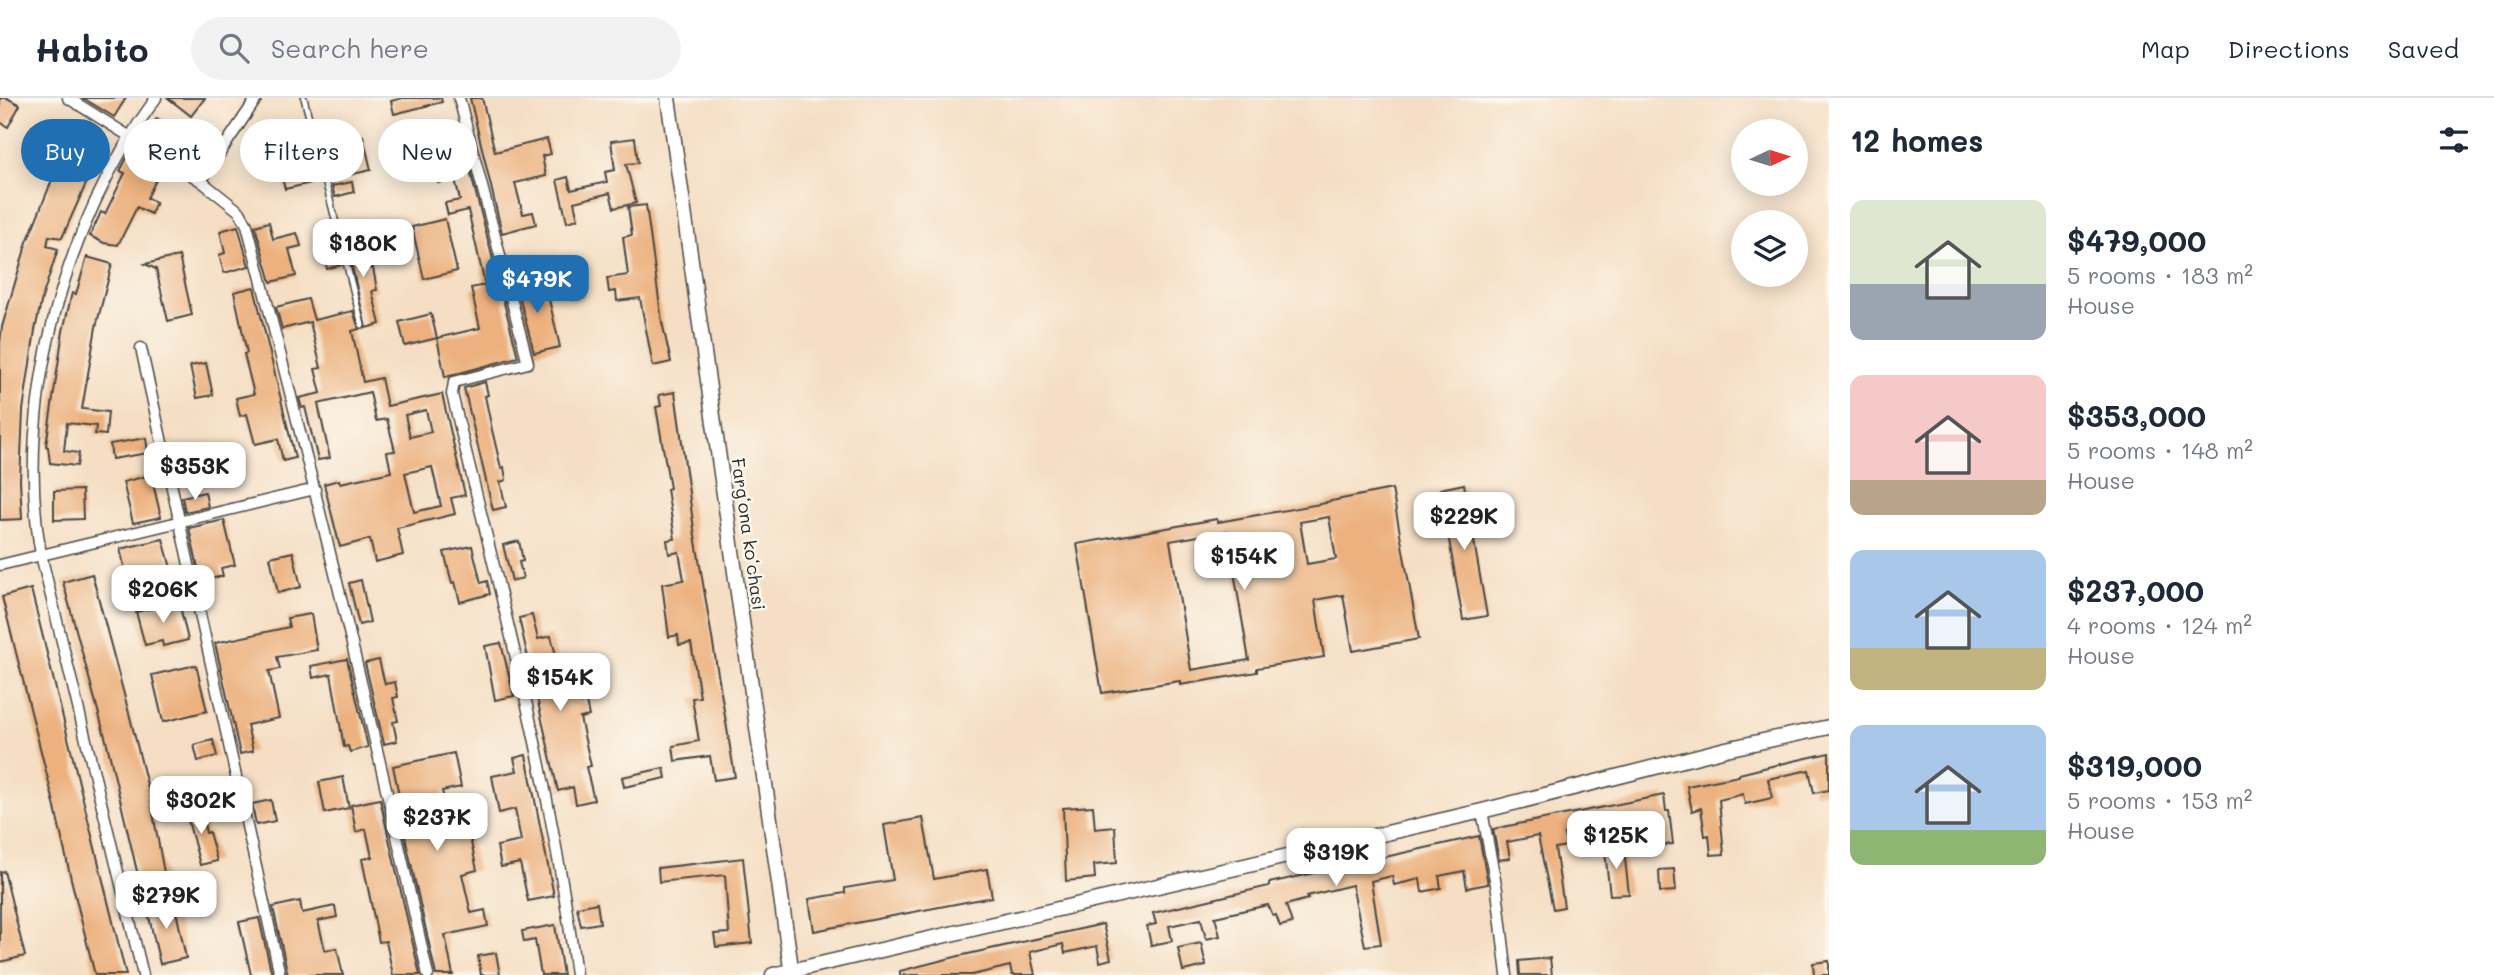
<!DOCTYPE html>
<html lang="en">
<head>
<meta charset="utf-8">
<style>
  :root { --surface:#fff; --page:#f2f2f3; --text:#1f2937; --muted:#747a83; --line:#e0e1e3; --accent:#1f6fb2 }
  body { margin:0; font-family:Mali,sans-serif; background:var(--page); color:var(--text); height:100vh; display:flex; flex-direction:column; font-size:26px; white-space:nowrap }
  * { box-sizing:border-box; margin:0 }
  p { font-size:23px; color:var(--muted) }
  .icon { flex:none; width:38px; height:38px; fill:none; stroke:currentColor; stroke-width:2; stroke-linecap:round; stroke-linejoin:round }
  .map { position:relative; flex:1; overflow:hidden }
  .drawer { display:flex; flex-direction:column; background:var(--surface); width:665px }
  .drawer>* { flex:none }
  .hud { position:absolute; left:21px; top:21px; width:665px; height:63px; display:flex; gap:14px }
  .needle { width:46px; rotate:86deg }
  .controls { position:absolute; left:1731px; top:21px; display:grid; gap:14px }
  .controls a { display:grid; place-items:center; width:77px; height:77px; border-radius:50%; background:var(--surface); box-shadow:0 4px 18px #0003; font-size:35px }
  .price { position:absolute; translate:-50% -60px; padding:0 16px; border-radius:14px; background:#fff; color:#222; font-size:23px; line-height:46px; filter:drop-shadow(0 2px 4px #0008) }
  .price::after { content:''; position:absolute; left:50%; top:42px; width:21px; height:16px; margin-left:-10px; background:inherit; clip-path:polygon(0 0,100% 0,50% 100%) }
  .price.active { background:var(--accent); color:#fff }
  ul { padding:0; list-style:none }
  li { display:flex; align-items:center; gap:21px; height:175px; padding:0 21px }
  li span { display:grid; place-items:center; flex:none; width:196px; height:140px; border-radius:14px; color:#555 }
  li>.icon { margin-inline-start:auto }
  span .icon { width:84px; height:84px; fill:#fffc; stroke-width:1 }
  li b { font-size:30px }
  h2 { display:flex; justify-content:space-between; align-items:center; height:84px; padding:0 21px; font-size:30px }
  .pill { padding:0 24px; border-radius:32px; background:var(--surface); box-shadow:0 4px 18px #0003; font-size:24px; line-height:63px }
  .pill.active { background:var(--accent); color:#fff }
  header { display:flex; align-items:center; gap:42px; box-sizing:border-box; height:98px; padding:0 35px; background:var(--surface); border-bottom:2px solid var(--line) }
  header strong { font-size:33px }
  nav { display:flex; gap:38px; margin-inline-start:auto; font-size:24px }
  .search { width:490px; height:63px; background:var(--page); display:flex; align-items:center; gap:18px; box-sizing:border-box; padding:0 24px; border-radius:38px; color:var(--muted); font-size:26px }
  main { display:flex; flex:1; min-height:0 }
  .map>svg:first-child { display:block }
  .building { fill:#ecb17e; fill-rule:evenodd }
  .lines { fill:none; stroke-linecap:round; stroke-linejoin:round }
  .service-casing { stroke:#494642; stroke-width:8 }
  .minor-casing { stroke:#494642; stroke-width:13 }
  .tertiary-casing { stroke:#494642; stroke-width:17 }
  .service { stroke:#fff; stroke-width:5 }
  .minor { stroke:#fff; stroke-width:10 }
  .tertiary { stroke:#fff; stroke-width:14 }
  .labels { text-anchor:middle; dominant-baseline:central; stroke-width:5; stroke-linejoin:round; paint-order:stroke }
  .street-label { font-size:18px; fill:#2b2b2b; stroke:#fbf7ec }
</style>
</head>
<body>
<header>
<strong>Habito</strong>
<div class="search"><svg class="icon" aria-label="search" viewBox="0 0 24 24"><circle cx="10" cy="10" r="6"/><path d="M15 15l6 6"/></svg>Search here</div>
<nav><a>Map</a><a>Directions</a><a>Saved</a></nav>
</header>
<main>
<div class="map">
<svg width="1829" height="877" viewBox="0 0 1829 877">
  <rect width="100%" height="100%" fill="#fbf7ec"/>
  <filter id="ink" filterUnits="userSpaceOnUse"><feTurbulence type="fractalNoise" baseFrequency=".0143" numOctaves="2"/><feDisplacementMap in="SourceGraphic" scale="14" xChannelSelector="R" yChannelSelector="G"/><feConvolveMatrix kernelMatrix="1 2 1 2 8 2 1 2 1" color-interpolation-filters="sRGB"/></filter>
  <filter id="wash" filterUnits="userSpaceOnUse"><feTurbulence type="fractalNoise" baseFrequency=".00686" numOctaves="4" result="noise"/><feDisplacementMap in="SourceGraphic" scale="28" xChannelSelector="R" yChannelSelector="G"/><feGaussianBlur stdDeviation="1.57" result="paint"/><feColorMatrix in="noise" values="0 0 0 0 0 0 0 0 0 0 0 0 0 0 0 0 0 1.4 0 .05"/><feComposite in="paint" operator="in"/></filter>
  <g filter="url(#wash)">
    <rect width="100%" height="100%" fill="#f5dec3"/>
    <g id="blocks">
      <g class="building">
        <polygon points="0,0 7,0 20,7 8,29 0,24"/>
        <polygon points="83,0 126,0 114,19"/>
        <polygon points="168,0 205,0 191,18"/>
        <polygon points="403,0 441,0 442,4 394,16 391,3"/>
        <polygon points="470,0 482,0 495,54 547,41 551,56 542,58 546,78 515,85 523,116 533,114 536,126 502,135"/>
        <polygon points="157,20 180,34 169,52 146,37"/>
        <polygon points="454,26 457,39 403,52 400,38"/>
        <polygon points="363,38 371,72 348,77 340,44"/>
        <polygon points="72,39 101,52 62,140 49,138 47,148 58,151 42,200 35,232 23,312 20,382 22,421 0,422 0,245 2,229 27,144 54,77 26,63 34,48 62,61"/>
        <polygon points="635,40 638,65 626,66 636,105 614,110 610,95 574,104 578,121 567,124 557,82 568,79 571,92 607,84 605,74 615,72 611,43"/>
        <polygon points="129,56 160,74 147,100 156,104 151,116 137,109 118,147 104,145 90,138 101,114 105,116 125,75 120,73"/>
        <polygon points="313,58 320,83 285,91 280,73 300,68 298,62"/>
        <polygon points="467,61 518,259 445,279 437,240 480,230 471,190 485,187 468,112 448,117 445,105 460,102 455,81 438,85 435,68"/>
        <polygon points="352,84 354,94 335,99 332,88"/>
        <polygon points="646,107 662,224 671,264 653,268 640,200 617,203 616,193 609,194 607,180 628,177 623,139 632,137 628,109"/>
        <polygon points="445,121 457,173 424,181 412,129"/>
        <polygon points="269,124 273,141 297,135 301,148 289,151 296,178 271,184 255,128"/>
        <polygon points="238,128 249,168 224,175 219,157 225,155 220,133"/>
        <polygon points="356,130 366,171 373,170 377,192 372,193 380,226 366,230 344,133"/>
        <polygon points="332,135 341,167 327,171 319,138"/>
        <polygon points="179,158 192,217 168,223 156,171 145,166"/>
        <polygon points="87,159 112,166 96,229 82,311 108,314 106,337 95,336 96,328 67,325 64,353 79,355 77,368 50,365 48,349 46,348 63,233 72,195 76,196"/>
        <polygon points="577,161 584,199 572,202 565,164"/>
        <polygon points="530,174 537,200 548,197 560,249 534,255 514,178"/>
        <polygon points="254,189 295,360 283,363 278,341 255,346 247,316 240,318 236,300 254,296 244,256 247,255 234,194"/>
        <path d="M308,201L314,222L353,213L359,231L352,233L363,284L381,280L387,308L442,296L465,397L451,400L455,416L397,430L403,457L375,464L370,441L340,449L324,386L339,382L340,385L391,374L387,354L395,353L387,321L376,323L370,294L318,306L330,360L318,362L305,309L302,310L299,300L321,295L315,271L321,270L310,224L282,231L276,209ZM426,312L431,334L410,339L405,317ZM432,369L441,408L414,414L405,375Z"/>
        <polygon points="431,216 437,240 405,248 399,224"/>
        <polygon points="206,265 213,297 197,300 190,268"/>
        <polygon points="485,284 488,297 485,298 492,332 501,370 504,369 506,382 500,384 506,409 493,412 464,290"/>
        <polygon points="675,294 694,431 735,679 714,682 710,658 675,663 673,648 699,643 692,600 700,599 691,545 679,547 678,537 669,539 662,486 684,482 679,454 669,456 667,442 675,441 667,391 670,390 656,309 661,308 659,297"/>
        <polygon points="146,340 148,355 112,361 110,346"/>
        <polygon points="151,377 161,419 133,425 123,384"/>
        <polygon points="1464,386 1487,518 1463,522 1440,391"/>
        <path d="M1392,391L1419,541L1353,553L1343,497L1315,502L1324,559L1257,570V574L1180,587V583L1102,595L1077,446L1217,421L1218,424L1326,405V404ZM1329,419L1336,461L1307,466L1300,424ZM1227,433L1249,562L1191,572L1170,443Z"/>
        <polygon points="82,392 83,421 54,422 54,393"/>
        <polygon points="205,394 208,409 185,414 182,399"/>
        <polygon points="224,422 235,467 221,470 223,478 201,483 189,430"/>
        <polygon points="163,441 171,470 127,479 120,451"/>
        <polygon points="519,443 523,463 519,464 523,480 512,483 503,447"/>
        <polygon points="472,448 481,485 487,483 490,496 460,504 455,484 452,485 444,454"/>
        <polygon points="293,454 301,489 278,495 270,459"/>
        <polygon points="92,476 130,619 150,699 165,780 140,786 107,646 63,484"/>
        <polygon points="361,482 370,524 359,527 349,485"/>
        <polygon points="31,491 71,652 126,877 95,877 71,781 53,701 2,499"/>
        <polygon points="179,504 188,542 163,548 162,543 145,547 136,514"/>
        <polygon points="311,516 317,552 277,559 280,571 269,573 279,620 247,627 253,653 240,656 215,545 289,529 287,520"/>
        <polygon points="532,517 538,541 551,538 559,569 573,565 582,605 586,604 589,618 580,620 591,668 586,669 594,702 576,706 573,689 558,693 519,520"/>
        <polygon points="501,545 514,598 495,602 485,548"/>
        <polygon points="347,561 368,649 350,654 348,648 344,649 331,576 313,580 311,568"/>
        <polygon points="379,562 385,586 395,584 398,599 393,600 398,623 393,624 397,643 384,646 365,565"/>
        <polygon points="196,567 207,613 163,624 152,577"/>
        <polygon points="213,642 217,658 198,663 194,647"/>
        <polygon points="454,655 461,689 442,693 453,739 469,735 477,772 462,776 471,815 485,812 488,828 445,837 453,877 436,877 396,698 399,697 393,668"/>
        <polygon points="1829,655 1829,692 1814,695 1809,672 1768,681 1772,700 1745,706 1743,696 1719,702 1724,756 1711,757 1709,737 1705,738 1701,710 1692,713 1687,688 1739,678 1739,676 1776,667"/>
        <polygon points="526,657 554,798 528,803 520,765 501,769 497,748 521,743 515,711 499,715 492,678 517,673 514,660"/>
        <polygon points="664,670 666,680 624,689 622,679"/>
        <polygon points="343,679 349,710 325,715 319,684"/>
        <polygon points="1664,697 1666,713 1669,713 1673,746 1651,748 1647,718 1564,736 1566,748 1555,750 1564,809 1553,811 1538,738 1507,744 1510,760 1499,762 1493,731"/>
        <polygon points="380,701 399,785 420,877 393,877 386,843 379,844 362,761 372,759 366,731 356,734 351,707"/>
        <polygon points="271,702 275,723 256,727 252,706"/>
        <polygon points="200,707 206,735 209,734 217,763 200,767 185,711"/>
        <polygon points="1093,708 1095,731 1115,729 1117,765 1094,767 1095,780 1066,783 1063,710"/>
        <polygon points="923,720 934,781 987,771 992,799 814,833 809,801 845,795 845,790 893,782 884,727"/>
        <polygon points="1479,738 1488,786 1467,790 1464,773 1439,778 1441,790 1422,794 1420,781 1394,787 1392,778 1371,783 1381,846 1365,848 1352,787 1307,798 1308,801 1286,807 1292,825 1280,828 1276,817 1273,818 1268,807 1215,819 1220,838 1206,841 1201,821 1169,828 1172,843 1151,847 1147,828 1156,826 1153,815 1269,788 1269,785"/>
        <polygon points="1604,745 1624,753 1629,796 1610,797"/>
        <polygon points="743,760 752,845 716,849 714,836 729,835 725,777 659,784 658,770"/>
        <polygon points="1674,771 1676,793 1660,794 1659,772"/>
        <polygon points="4,773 25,858 0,864 0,774"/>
        <polygon points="173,799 186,860 160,866 146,806"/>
        <polygon points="300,803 302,815 335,808 337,819 318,823 325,852 337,850 343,877 288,877 273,809"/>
        <polygon points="597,805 600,825 581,828 577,809"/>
        <polygon points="259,820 272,877 251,877 239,824"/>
        <polygon points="1103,826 1111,861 1100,864 1097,848 1065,855 1063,846 1030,854 1035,877 1012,877 1010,868 972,877 900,877 900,873 959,858"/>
        <polygon points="555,827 563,877 541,877 535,842 524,844 522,833"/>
        <polygon points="1201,845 1206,868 1183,873 1178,850"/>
        <polygon points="496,855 500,877 481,877 478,858"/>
        <polygon points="1550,860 1552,877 1520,877 1519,863"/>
        <polygon points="1829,863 1829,877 1814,877 1813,865"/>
      </g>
    </g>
  </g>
  <g filter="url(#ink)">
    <use href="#blocks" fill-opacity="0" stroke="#494642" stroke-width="2"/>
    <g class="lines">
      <defs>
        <polyline id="service" points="304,0 362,227"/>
        <g id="minor">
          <path d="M68,0L201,83L240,114L247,127C312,376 373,626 428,877"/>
          <path d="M459,0L528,265L454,284L452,296C498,488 551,681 576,877"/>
          <polyline points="201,83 257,0"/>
          <polyline points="141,250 280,877"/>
          <polyline points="0,467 315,391"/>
          <polyline points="1482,713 1497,792 1507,877"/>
          <path d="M143,877L41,457C14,304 65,124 156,0"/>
        </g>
        <g id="tertiary">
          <polyline points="668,0 792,877"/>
          <polyline points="773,877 1482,713 1726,651 1829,629"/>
        </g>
      </defs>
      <use href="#service" class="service-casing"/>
      <use href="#minor" class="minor-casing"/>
      <use href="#tertiary" class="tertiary-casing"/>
      <use href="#service" class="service"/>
      <use href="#minor" class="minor"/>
      <use href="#tertiary" class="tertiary"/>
    </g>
  </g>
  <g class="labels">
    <g class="street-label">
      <text transform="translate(749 436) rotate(82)">Fargʻona koʻchasi</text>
    </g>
  </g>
</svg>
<div class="controls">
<a><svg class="needle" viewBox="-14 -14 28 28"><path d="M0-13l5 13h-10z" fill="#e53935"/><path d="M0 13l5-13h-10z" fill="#747a83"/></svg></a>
<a><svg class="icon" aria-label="layers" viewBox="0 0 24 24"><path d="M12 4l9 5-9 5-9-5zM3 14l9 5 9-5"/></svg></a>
</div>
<b class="price" style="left:363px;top:181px">$180K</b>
<b class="price active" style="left:537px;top:217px">$479K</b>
<b class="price" style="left:195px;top:404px">$353K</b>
<b class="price" style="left:1464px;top:454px">$229K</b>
<b class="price" style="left:1244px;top:494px">$154K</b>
<b class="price" style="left:163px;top:527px">$206K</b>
<b class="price" style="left:560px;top:615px">$154K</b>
<b class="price" style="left:201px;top:738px">$302K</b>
<b class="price" style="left:437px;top:755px">$237K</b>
<b class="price" style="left:1616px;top:773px">$125K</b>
<b class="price" style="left:1336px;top:790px">$319K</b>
<b class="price" style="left:166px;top:833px">$279K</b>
<div class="hud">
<a class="pill active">Buy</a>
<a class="pill">Rent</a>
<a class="pill">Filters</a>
<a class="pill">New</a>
</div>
</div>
<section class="drawer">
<h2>12 homes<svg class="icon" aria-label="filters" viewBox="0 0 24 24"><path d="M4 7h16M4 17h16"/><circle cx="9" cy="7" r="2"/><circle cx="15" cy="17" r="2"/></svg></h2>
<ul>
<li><span style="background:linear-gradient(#dfe7d0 60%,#9aa5b1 0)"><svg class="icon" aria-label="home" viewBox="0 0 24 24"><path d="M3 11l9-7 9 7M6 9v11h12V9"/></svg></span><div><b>$479,000</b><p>5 rooms · 183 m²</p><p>House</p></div></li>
<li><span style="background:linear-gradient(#f6c9c9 75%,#b9a48a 0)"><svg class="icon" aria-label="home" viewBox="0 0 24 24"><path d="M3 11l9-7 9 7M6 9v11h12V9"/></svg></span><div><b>$353,000</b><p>5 rooms · 148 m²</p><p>House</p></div></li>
<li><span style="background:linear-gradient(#a9c7e8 70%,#c2b280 0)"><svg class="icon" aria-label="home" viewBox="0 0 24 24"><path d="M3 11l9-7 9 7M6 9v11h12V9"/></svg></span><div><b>$237,000</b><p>4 rooms · 124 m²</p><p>House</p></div></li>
<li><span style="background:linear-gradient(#a9c7e8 75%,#8fb573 0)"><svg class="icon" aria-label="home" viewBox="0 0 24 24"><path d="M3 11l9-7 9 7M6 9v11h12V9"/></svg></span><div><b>$319,000</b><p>5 rooms · 153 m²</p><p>House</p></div></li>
</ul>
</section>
</main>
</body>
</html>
